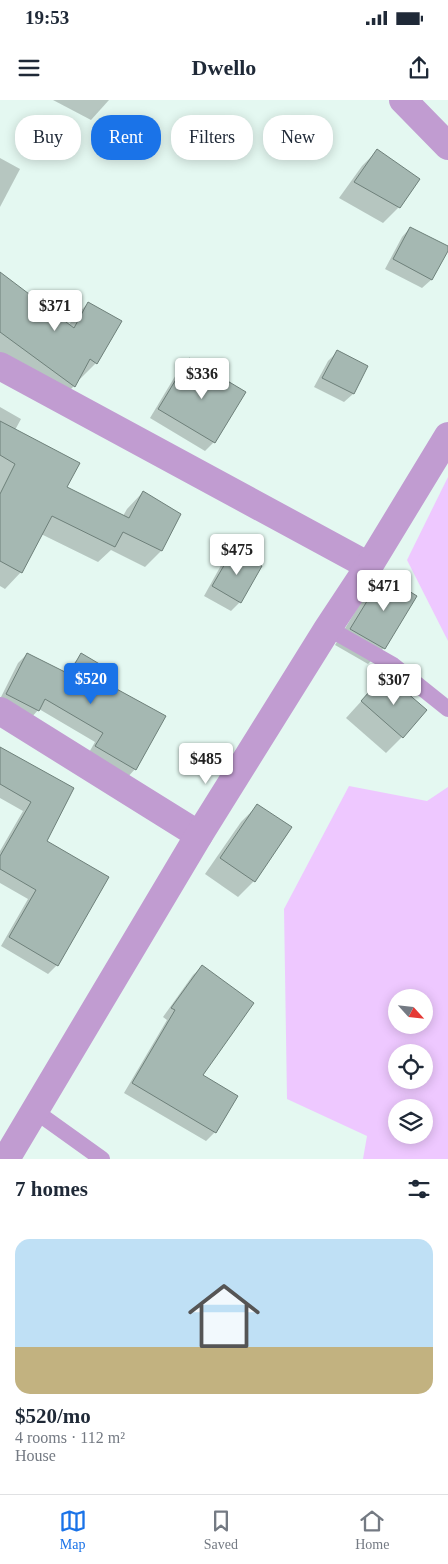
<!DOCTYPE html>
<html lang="en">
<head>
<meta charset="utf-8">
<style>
  :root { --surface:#fff; --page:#f6f6f7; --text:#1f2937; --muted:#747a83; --line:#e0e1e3; --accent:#1a73e8 }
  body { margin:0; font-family:Georgia,serif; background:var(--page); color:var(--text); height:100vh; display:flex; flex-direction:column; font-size:19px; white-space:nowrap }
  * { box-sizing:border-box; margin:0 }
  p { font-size:16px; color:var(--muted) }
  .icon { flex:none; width:28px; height:28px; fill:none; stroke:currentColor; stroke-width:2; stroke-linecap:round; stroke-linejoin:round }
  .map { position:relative; height:1059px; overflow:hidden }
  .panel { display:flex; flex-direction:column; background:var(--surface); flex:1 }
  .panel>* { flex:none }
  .top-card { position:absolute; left:15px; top:15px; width:419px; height:45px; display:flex; gap:10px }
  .needle { width:32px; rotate:117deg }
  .buttons { position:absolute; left:388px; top:889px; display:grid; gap:10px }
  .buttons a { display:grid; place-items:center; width:45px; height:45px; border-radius:50%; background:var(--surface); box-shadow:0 2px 12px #0003; font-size:25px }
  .price { position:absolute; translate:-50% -42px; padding:0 11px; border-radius:5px; background:#fff; color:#222; font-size:16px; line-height:32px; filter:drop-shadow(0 1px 2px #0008) }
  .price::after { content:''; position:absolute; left:50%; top:30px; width:15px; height:11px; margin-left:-8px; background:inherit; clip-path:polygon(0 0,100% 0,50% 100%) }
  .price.current { background:var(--accent); color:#fff }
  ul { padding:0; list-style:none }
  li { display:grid; align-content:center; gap:10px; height:265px; padding:0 15px }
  li span { display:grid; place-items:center; height:155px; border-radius:15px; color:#555 }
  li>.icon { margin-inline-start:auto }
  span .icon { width:90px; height:90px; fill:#fffc; stroke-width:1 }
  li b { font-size:21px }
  h2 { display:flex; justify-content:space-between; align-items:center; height:60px; padding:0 15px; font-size:21px }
  .pill { padding:0 18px; border-radius:20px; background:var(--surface); box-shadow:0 2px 12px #0003; font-size:18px; line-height:45px }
  .pill.current { background:var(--accent); color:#fff }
  .status { display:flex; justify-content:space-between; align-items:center; height:35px; padding:0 25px; background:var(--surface); direction:ltr }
  .status svg { height:14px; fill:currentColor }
  header { display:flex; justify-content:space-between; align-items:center; height:65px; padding:0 15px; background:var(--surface); font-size:22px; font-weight:700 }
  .menu { display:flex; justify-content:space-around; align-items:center; height:70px; border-top:1px solid var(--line); background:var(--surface); font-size:14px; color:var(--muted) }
  .menu a { display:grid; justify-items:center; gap:2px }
  .menu .current { color:var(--accent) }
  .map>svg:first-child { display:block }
  .green { fill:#eec8ff; fill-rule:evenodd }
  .shadow { fill:#0003 }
  .building { fill:#a5b8b2; stroke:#6e807a }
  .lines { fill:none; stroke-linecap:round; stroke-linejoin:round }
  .service { stroke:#c19cd1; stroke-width:16 }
  .minor { stroke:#c19cd1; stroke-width:28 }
</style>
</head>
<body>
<div class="status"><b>19:53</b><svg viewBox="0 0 49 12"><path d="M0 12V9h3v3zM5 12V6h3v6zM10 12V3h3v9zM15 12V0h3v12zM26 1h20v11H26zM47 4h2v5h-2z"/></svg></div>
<header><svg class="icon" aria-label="menu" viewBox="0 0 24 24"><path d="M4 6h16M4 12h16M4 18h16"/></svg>Dwello<svg class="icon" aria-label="share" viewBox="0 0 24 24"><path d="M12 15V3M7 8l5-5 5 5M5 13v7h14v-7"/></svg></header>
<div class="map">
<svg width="448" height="1059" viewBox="0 0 448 1059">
  <rect width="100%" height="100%" fill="#e4f8f1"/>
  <g class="green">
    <polygon points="448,377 448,541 407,460"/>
    <path d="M349,686L427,701L448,687V1059H363L367,1036L287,999L284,809ZM396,898H424V925H396ZM396,952H424V980H396ZM396,1008H424V1035H396Z"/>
  </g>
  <g class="shadow">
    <polygon points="53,0 109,0 91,20"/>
    <polygon points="378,50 399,107 383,123 339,98 362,66"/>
    <polygon points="0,58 20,69 0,107"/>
    <polygon points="410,128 448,148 431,180 422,188 385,169 402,137"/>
    <polygon points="0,174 69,225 72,220 88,203 96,263 80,279 78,278 74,286 58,302 0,260"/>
    <polygon points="337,252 366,267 353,294 344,302 314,287 328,261"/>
    <polygon points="189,259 214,342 205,351 150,318 180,268"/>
    <polygon points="0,307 21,319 15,330 65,388 123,416 127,409 143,392 161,451 145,467 111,450 98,462 41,434 21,472 5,489 0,486"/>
    <polygon points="233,451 240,502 231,511 204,496 224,460"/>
    <polygon points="383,476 384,548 368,564 335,545 367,492"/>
    <polygon points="27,554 67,574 73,564 82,555 100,581 135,669 127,678 87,656 95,642 39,609 30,619 0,599 18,563"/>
    <polygon points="385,575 402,637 386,653 346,618"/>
    <polygon points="0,658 72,689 45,742 57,865 48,874 1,846 28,799 0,783 0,751 23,711 0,698"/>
    <polygon points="257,706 254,781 238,797 205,774 241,722"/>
    <polygon points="202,867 201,975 215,1032 206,1041 124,993 167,920 163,917 193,875"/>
  </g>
  <g class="building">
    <polygon points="377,49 420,79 400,108 354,82"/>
    <polygon points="410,127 448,146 448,151 432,180 393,159"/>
    <polygon points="0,172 74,228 88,202 122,221 97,264 90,259 75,287 0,232"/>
    <polygon points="337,250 368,266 354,294 322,278"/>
    <polygon points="189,258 246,292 215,343 158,309"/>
    <polygon points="0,321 80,363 67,387 129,418 143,391 181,414 162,451 123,432 115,447 52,416 22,473 0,461 0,394 15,364 0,355"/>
    <polygon points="233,450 262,466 241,503 212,486"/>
    <polygon points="383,475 417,496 385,549 350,529"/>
    <polygon points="27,553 69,574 81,553 108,569 102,581 166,616 136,670 95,646 103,633 45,599 39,611 6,594"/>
    <polygon points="385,574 427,610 403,638 361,601"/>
    <polygon points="0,647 74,688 47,741 109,777 58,866 9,837 36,790 0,769 0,756 31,702 0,684"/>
    <polygon points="257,704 292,727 255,782 220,758"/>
    <polygon points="202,865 254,903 203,975 238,996 216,1033 132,983 175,910 171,908"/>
  </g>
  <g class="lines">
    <g class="service">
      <polyline points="328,528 393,565 448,609"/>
      <polyline points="35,1011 102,1059"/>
    </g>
    <g class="minor">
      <polyline points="403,0 448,46"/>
      <polyline points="0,266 369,466"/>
      <polyline points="0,611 199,735"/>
      <polyline points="6,1059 199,735 328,528 369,466 448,336"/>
    </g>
  </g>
</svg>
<div class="buttons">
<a><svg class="needle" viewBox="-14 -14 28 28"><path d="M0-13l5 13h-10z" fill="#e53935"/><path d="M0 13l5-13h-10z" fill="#747a83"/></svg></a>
<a><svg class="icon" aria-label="locate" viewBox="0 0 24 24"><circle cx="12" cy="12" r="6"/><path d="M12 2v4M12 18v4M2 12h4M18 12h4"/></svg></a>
<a><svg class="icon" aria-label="layers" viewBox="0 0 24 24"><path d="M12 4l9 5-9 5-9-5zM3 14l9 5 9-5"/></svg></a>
</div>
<b class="price" style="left:55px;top:232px">$371</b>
<b class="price" style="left:202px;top:300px">$336</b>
<b class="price" style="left:237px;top:476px">$475</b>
<b class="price" style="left:384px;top:512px">$471</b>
<b class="price current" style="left:91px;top:605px">$520</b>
<b class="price" style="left:394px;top:606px">$307</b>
<b class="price" style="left:206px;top:685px">$485</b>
<div class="top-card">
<a class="pill">Buy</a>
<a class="pill current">Rent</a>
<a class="pill">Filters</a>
<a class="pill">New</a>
</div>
</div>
<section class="panel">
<h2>7 homes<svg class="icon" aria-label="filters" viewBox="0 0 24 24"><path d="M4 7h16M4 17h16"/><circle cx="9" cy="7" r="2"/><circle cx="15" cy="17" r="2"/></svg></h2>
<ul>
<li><span style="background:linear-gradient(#bfe0f5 70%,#c2b280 0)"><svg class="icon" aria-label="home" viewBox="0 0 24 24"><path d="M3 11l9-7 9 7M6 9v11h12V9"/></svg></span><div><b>$520/mo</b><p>4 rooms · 112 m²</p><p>House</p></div></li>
</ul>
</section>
<nav class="menu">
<a class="current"><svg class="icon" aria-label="map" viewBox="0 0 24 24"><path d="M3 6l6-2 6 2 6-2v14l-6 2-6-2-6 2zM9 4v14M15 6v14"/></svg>Map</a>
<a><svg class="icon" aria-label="saved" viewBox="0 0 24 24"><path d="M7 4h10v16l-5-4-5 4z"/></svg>Saved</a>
<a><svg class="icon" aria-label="home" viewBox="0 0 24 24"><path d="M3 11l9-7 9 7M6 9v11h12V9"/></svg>Home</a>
</nav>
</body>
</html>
